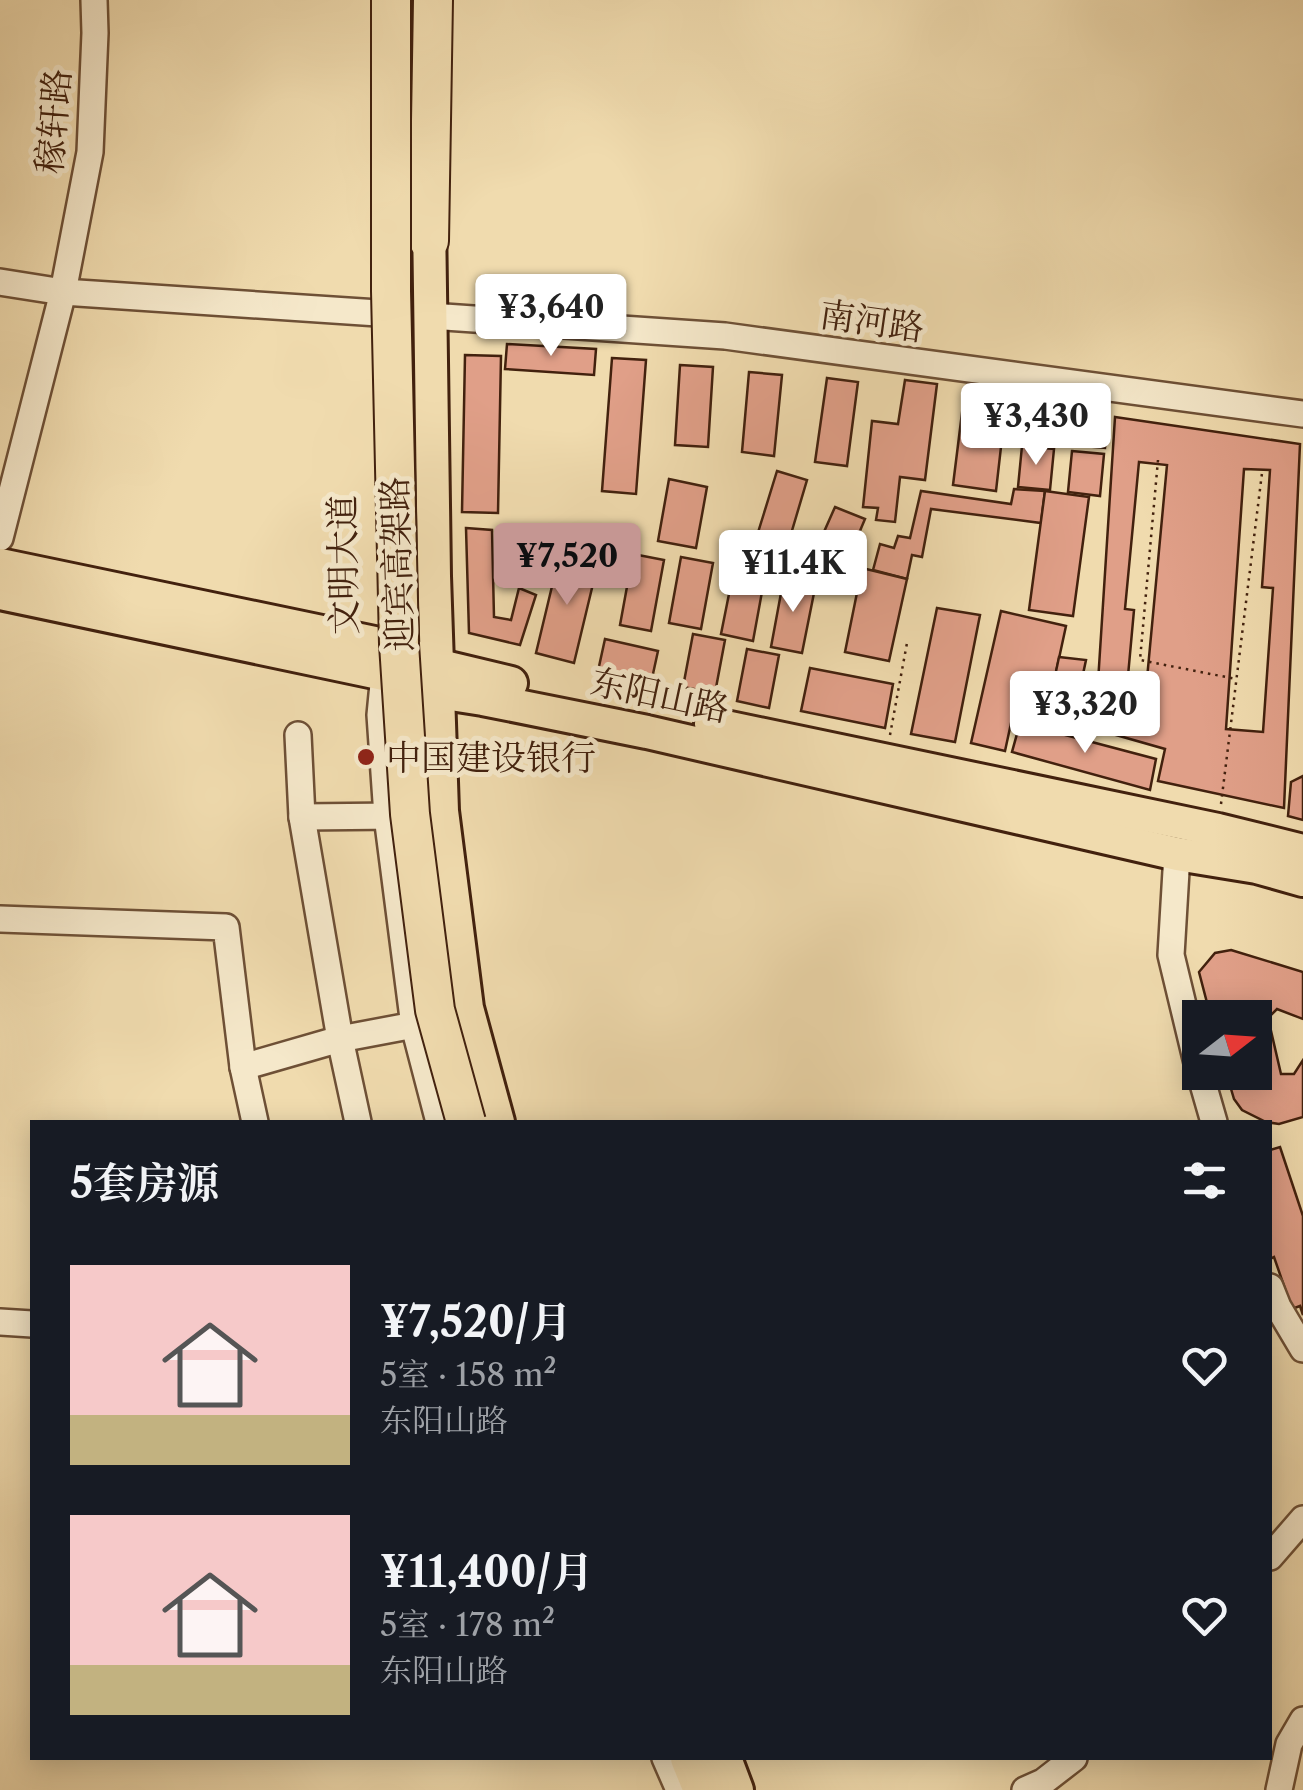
<!DOCTYPE html>
<html lang="zh">
<head>
<meta charset="utf-8">
<style>
  :root { --surface:#171b24; --page:#20242c; --text:#f1f3f6; --muted:#9ea1a6; --accent:#c59692 }
  body { margin:0; font-family:"Libre Caslon Text","Noto Serif SC",serif; background:var(--page); color:var(--text); height:100vh; display:flex; flex-direction:column; font-size:38px; white-space:nowrap }
  * { box-sizing:border-box; margin:0 }
  p { font-size:32px; color:var(--muted) }
  .icon { flex:none; width:55px; height:55px; fill:none; stroke:currentColor; stroke-width:2; stroke-linecap:round; stroke-linejoin:round }
  .map { position:relative; flex:1; overflow:hidden }
  .panel { position:absolute; left:30px; top:1120px; width:1242px; height:640px; display:flex; flex-direction:column; background:var(--surface); border-radius:0px; box-shadow:0 5px 25px #0003 }
  .panel>* { flex:none }
  .needle { width:65px; rotate:73deg }
  .buttons { position:absolute; left:1182px; top:1000px; display:grid; gap:20px }
  .buttons a { display:grid; place-items:center; width:90px; height:90px; border-radius:0px; background:var(--surface); box-shadow:0 5px 25px #0003; font-size:50px }
  .price { position:absolute; translate:-50% -85px; padding:0 22px; border-radius:10px; background:#fff; color:#222; font-size:32px; line-height:65px; filter:drop-shadow(0 2px 5px #0008) }
  .price::after { content:''; position:absolute; left:50%; top:60px; width:30px; height:22px; margin-left:-15px; background:inherit; clip-path:polygon(0 0,100% 0,50% 100%) }
  .price.selected { background:var(--accent); color:#111 }
  ul { padding:0; list-style:none }
  li { display:flex; align-items:center; gap:30px; height:250px; padding:0 40px }
  li span { display:grid; place-items:center; flex:none; width:280px; height:200px; border-radius:0px; color:#555 }
  li>.icon { margin-inline-start:auto }
  span .icon { width:120px; height:120px; fill:#fffc; stroke-width:1 }
  li b { font-size:42px }
  h2 { display:flex; justify-content:space-between; align-items:center; height:120px; padding:0 40px; font-size:42px }
  .map>svg:first-child { display:block }
  .building { fill:#e09f88; stroke:#42210e; stroke-width:2.5; fill-rule:evenodd }
  .lines { fill:none; stroke-linecap:round; stroke-linejoin:round }
  .minor-casing { stroke:#6e5036; stroke-width:30 }
  .major-casing { stroke:#42210e; stroke-width:38 }
  .highway-casing { stroke:#42210e; stroke-width:42 }
  .path { stroke:#42210e; stroke-width:2.5; stroke-dasharray:2.5 5; stroke-linecap:butt }
  .minor { stroke:#f5e8ca; stroke-width:25 }
  .major { stroke:#f0dbae; stroke-width:32 }
  .highway { stroke:#f0dbae; stroke-width:38 }
  .highway-bridge-casing { stroke:#42210e; stroke-width:42; stroke-linecap:butt }
  .highway-bridge { stroke:#f0dbae; stroke-width:38 }
  .poi-dot { fill:#8f2418; stroke:#f5e8ca; stroke-width:4 }
  .labels { text-anchor:middle; dominant-baseline:central; stroke-width:10; stroke-linejoin:round; paint-order:stroke }
  .street-label { font-size:35px; fill:#42210e; stroke:#f5e8ca }
  .poi-label { font-size:35px; fill:#42210e; stroke:#f5e8ca; text-anchor:start }
</style>
</head>
<body>
<div class="map">
<svg width="1303" height="1790" viewBox="0 0 1303 1790">
  <rect width="100%" height="100%" fill="#f0dbae"/>
  <filter id="stains"><feTurbulence type="fractalNoise" baseFrequency=".002" numOctaves="4"/><feColorMatrix values="0 0 0 0 .2 0 0 0 0 .09 0 0 0 0 .02 0 0 0 .5 -.17"/></filter>
  <radialGradient id="worn" r=".72"><stop offset=".6" stop-color="#630" stop-opacity="0"/><stop offset="1" stop-color="#630" stop-opacity=".3"/></radialGradient>
  <g class="building">
    <polygon points="507,344 596,349 594,375 505,369"/>
    <polygon points="465,355 501,356 498,513 462,512"/>
    <polygon points="612,358 646,360 636,494 602,491"/>
    <polygon points="680,365 713,367 708,447 675,445"/>
    <polygon points="749,372 782,375 774,456 742,452"/>
    <polygon points="827,378 858,382 847,466 815,462"/>
    <polygon points="905,380 937,384 925,480 900,477 895,522 876,520 878,508 863,507 872,421 898,424"/>
    <polygon points="965,389 1007,394 996,491 953,485"/>
    <polygon points="1027,398 1059,401 1055,442 1023,439"/>
    <polygon points="1077,404 1109,407 1105,448 1073,445"/>
    <path d="M1115,417L1300,444L1284,808L1158,781L1165,749L1095,729ZM1139,462L1167,465L1145,700L1126,698L1134,610L1125,609ZM1244,469L1270,470L1262,587L1273,588L1263,732L1226,729Z"/>
    <polygon points="1022,446 1054,449 1050,490 1018,487"/>
    <polygon points="1072,451 1104,454 1100,496 1068,492"/>
    <polygon points="777,471 807,480 783,561 752,552"/>
    <polygon points="669,479 707,487 696,548 658,541"/>
    <polygon points="1014,489 1045,491 1041,523 931,509 922,557 912,555 907,579 873,570 880,544 894,548 898,536 910,538 921,491 1011,504"/>
    <polygon points="1045,491 1089,497 1073,616 1029,610"/>
    <polygon points="835,507 865,519 846,564 816,550"/>
    <polygon points="466,528 492,530 494,617 511,620 519,588 536,595 520,645 469,633"/>
    <polygon points="560,553 598,563 574,663 536,653"/>
    <polygon points="633,554 664,560 651,631 620,625"/>
    <polygon points="681,557 713,563 701,629 669,623"/>
    <polygon points="735,564 766,570 753,641 721,634"/>
    <polygon points="862,568 907,579 889,661 845,652"/>
    <polygon points="784,577 816,583 802,653 771,647"/>
    <polygon points="937,608 980,615 955,742 911,734"/>
    <polygon points="1001,611 1066,626 1047,714 1022,708 1013,714 1005,751 971,743"/>
    <polygon points="693,634 725,640 715,693 683,687"/>
    <polygon points="605,639 658,651 651,683 598,671"/>
    <polygon points="747,649 779,655 769,708 737,701"/>
    <polygon points="1059,657 1086,660 1073,721 1047,714"/>
    <polygon points="810,668 893,684 885,728 801,711"/>
    <polygon points="1020,723 1156,759 1150,790 1012,752"/>
    <polygon points="1303,776 1303,820 1288,816 1291,782"/>
    <polygon points="1231,950 1303,972 1303,1019 1277,1009 1268,1018 1281,1074 1294,1074 1303,1060 1303,1117 1279,1124 1266,1122 1242,1110 1234,1099 1226,1072 1255,1072 1255,1018 1211,1018 1199,972 1215,953"/>
    <polygon points="1280,1147 1303,1216 1303,1315 1300,1306 1292,1309 1274,1257 1270,1259 1270,1150"/>
  </g>
  <g class="lines">
    <defs>
      <g id="minor">
        <polyline points="0,282 63,292 378,313"/>
        <polyline points="430,316 725,336 1303,414"/>
        <polyline points="0,538 63,292 90,152 95,33 94,0"/>
        <polyline points="384,674 380,715 387,816 414,1026 439,1122"/>
        <polyline points="298,735 302,817 340,1039 358,1122"/>
        <polyline points="302,817 397,816"/>
        <polyline points="1177,854 1171,955 1197,1063 1214,1122"/>
        <polyline points="0,919 226,927 243,1067 255,1122"/>
        <polyline points="243,1067 340,1039 425,1023"/>
        <polyline points="1270,1287 1278,1307 1303,1349"/>
        <polyline points="0,1322 32,1324"/>
        <polyline points="1270,1557 1303,1519"/>
        <polyline points="665,1758 679,1790"/>
        <polyline points="1025,1790 1043,1782 1074,1758"/>
        <polyline points="1279,1790 1289,1744 1303,1720"/>
      </g>
      <g id="major">
        <polyline points="429,218 434,576 442,811 467,1008 498,1122"/>
        <polyline points="0,565 384,645 436,665 511,683"/>
        <polyline points="0,593 384,674 438,692 483,699 647,732 1177,854 1257,867 1303,880"/>
        <polyline points="711,724 1218,830 1303,851"/>
        <polyline points="725,1758 737,1790"/>
      </g>
      <g id="highway">
        <polyline points="429,241 433,0"/>
        <polyline points="690,1758 703,1790"/>
      </g>
    </defs>
    <use href="#minor" class="minor-casing"/>
    <use href="#major" class="major-casing"/>
    <use href="#highway" class="highway-casing"/>
    <g class="path">
      <polyline points="1158,460 1140,660 1236,679"/>
      <polyline points="890,735 907,643"/>
      <polyline points="1221,804 1262,473"/>
    </g>
    <use href="#minor" class="minor"/>
    <use href="#major" class="major"/>
    <use href="#highway" class="highway"/>
    <defs>
      <polyline id="highway-bridge" points="391,0 391,291 399,644 410,814 435,1010 466,1122"/>
    </defs>
    <use href="#highway-bridge" class="highway-bridge-casing"/>
    <use href="#highway-bridge" class="highway-bridge"/>
  </g>
  <circle class="poi-dot" cx="366" cy="757" r="10"/>
  <g class="labels">
    <g class="street-label">
      <text transform="translate(53 121) rotate(-85)">稼轩路</text>
      <text transform="translate(872 321) rotate(8)">南河路</text>
      <text transform="translate(397 564) rotate(-92)">迎宾高架路</text>
      <text transform="translate(343 565) rotate(-91)">文明大道</text>
      <text transform="translate(660 695) rotate(12)">东阳山路</text>
    </g>
    <g class="poi-label">
      <text x="386" y="757">中国建设银行</text>
    </g>
  </g>
  <rect width="100%" height="100%" filter="url(#stains)"/>
  <rect width="100%" height="100%" fill="url(#worn)"/>
</svg>
<div class="buttons">
<a><svg class="needle" viewBox="-14 -14 28 28"><path d="M0-13l5 13h-10z" fill="#e53935"/><path d="M0 13l5-13h-10z" fill="#9ea1a6"/></svg></a>
</div>
<b class="price" style="left:551px;top:359px">¥3,640</b>
<b class="price" style="left:1036px;top:468px">¥3,430</b>
<b class="price selected" style="left:567px;top:608px">¥7,520</b>
<b class="price" style="left:793px;top:615px">¥11.4K</b>
<b class="price" style="left:1085px;top:756px">¥3,320</b>
<section class="panel">
<h2>5套房源<svg class="icon" aria-label="filters" viewBox="0 0 24 24"><path d="M4 7h16M4 17h16"/><circle cx="9" cy="7" r="2"/><circle cx="15" cy="17" r="2"/></svg></h2>
<ul>
<li><span style="background:linear-gradient(#f6c9c9 75%,#c2b280 0)"><svg class="icon" aria-label="home" viewBox="0 0 24 24"><path d="M3 11l9-7 9 7M6 9v11h12V9"/></svg></span><div><b>¥7,520/月</b><p>5室 · 158 m²</p><p>东阳山路</p></div><svg class="icon" aria-label="heart" viewBox="0 0 24 24"><path d="M12 20l-8-8c-3-5 5-10 8-4 3-6 11-1 8 4z"/></svg></li>
<li><span style="background:linear-gradient(#f6c9c9 75%,#c2b280 0)"><svg class="icon" aria-label="home" viewBox="0 0 24 24"><path d="M3 11l9-7 9 7M6 9v11h12V9"/></svg></span><div><b>¥11,400/月</b><p>5室 · 178 m²</p><p>东阳山路</p></div><svg class="icon" aria-label="heart" viewBox="0 0 24 24"><path d="M12 20l-8-8c-3-5 5-10 8-4 3-6 11-1 8 4z"/></svg></li>
</ul>
</section>
</div>
</body>
</html>
